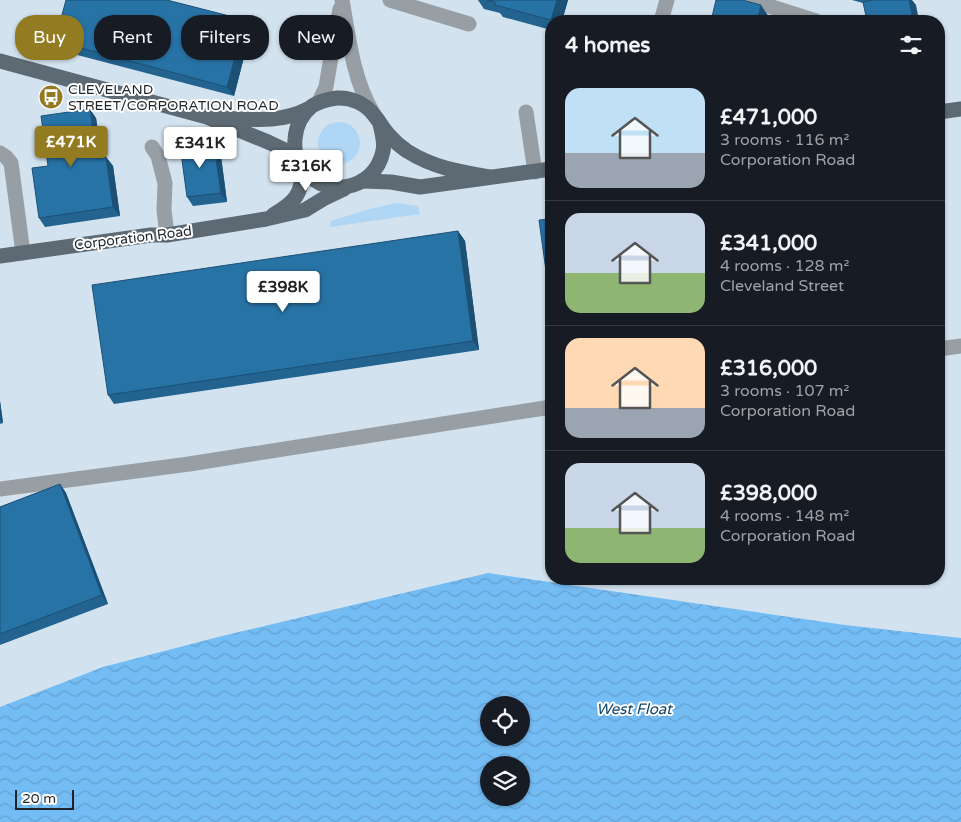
<!DOCTYPE html>
<html lang="en">
<head>
<meta charset="utf-8">
<style>
  :root { --surface:#171b24; --page:#20242c; --text:#f1f3f6; --muted:#9ea1a6; --line:#363941; --accent:#937b22 }
  body { margin:0; font-family:"Varela Round",sans-serif; background:var(--page); color:var(--text); height:100vh; display:flex; flex-direction:column; font-size:19px; white-space:nowrap }
  * { box-sizing:border-box; margin:0 }
  p { font-size:16px; color:var(--muted) }
  .icon { flex:none; width:28px; height:28px; fill:none; stroke:currentColor; stroke-width:2; stroke-linecap:round; stroke-linejoin:round }
  .map { position:relative; flex:1; overflow:hidden }
  .drawer { position:absolute; left:545px; top:15px; width:400px; height:570px; display:flex; flex-direction:column; background:var(--surface); border-radius:20px; box-shadow:0 1px 4px #0004 }
  .drawer>* { flex:none }
  .banner { position:absolute; left:15px; top:15px; width:455px; height:45px; display:flex; gap:10px }
  .controls { position:absolute; left:480px; top:696px; display:grid; gap:10px }
  .controls a { display:grid; place-items:center; width:50px; height:50px; border-radius:50%; background:var(--surface); box-shadow:0 1px 4px #0004; font-size:25px }
  .scale { position:absolute; left:15px; bottom:12px; width:59px; box-sizing:border-box; padding-left:5px; border:2px solid #1e2429; border-top:0; font-size:14px; line-height:18px; white-space:nowrap; color:#1e2429; -webkit-text-stroke:4px #fff; paint-order:stroke }
  .price { position:absolute; translate:-50% -42px; padding:0 11px; border-radius:5px; background:#fff; color:#222; font-size:16px; line-height:32px; filter:drop-shadow(0 1px 2px #0008) }
  .price::after { content:''; position:absolute; left:50%; top:30px; width:15px; height:11px; margin-left:-8px; background:inherit; clip-path:polygon(0 0,100% 0,50% 100%) }
  .price.active { background:var(--accent); color:#fff }
  ul { padding:0; list-style:none }
  li { display:flex; align-items:center; gap:15px; height:125px; padding:0 20px }
  li+li { border-top:1px solid var(--line) }
  li span { display:grid; place-items:center; flex:none; width:140px; height:100px; border-radius:15px; color:#555 }
  li>.icon { margin-inline-start:auto }
  span .icon { width:60px; height:60px; fill:#fffc; stroke-width:1 }
  li b { font-size:21px }
  h2 { display:flex; justify-content:space-between; align-items:center; height:60px; padding:0 20px; font-size:21px }
  .tag { padding:0 18px; border-radius:20px; background:var(--surface); box-shadow:0 1px 4px #0004; font-size:18px; line-height:45px }
  .tag.active { background:var(--accent); color:#fff }
  .map>svg:first-child { display:block }
  .grass { fill:#afd6f5 }
  .water { fill:url(#water-waves); fill-rule:evenodd }
  .lines { fill:none; stroke-linecap:round; stroke-linejoin:round }
  .minor { stroke:#989fa4; stroke-width:15 }
  .major { stroke:#5d6973; stroke-width:15 }
  .wall { fill:#22638f }
  .shaded-wall { fill:#1c5074 }
  .building { fill:#2873a6; stroke:#1c5074 }
  .labels { text-anchor:middle; dominant-baseline:central; stroke-width:4; stroke-linejoin:round; paint-order:stroke }
  .poi-label { font-size:14px; fill:#1e2429; stroke:#fff; text-anchor:start }
  .street-label { font-size:14px; fill:#1e2429; stroke:#fff }
  .water-label { font-size:15px; font-style:italic; fill:#0b4468; stroke:#fff }
</style>
</head>
<body>
<div class="map">
<svg width="961" height="822" viewBox="0 0 961 822">
  <defs>
    <pattern id="water-waves" width="16" height="10" patternUnits="userSpaceOnUse" patternTransform="scale(1.25)"><rect width="16" height="10" fill="#74bcf4"/><path d="M0 5q4-4 8 0t8 0" fill="none" stroke="#64a1d1"/></pattern>
  </defs>
  <rect width="100%" height="100%" fill="#d2e2ef"/>
  <g class="grass">
    <circle cx="339" cy="143" r="21"/>
    <polygon points="396,203 418,206 420,214 330,227 331,221 366,210"/>
  </g>
  <path class="water" d="M488,573L845,625L961,638V822H0V707L103,667L218,637ZM489,705H521V738H489ZM489,765H521V798H489Z"/>
  <g class="lines">
    <g class="minor">
      <path d="M342,0C349,39 353,79 373,113"/>
      <polyline points="390,0 469,24"/>
      <polyline points="750,0 816,21"/>
      <polyline points="661,21 667,0"/>
      <polyline points="319,102 326,87 330,63 340,9"/>
      <polyline points="526,112 535,172"/>
      <polyline points="152,147 158,156 165,183 164,210 167,235"/>
      <polyline points="0,153 6,157 11,163 23,253"/>
      <polyline points="939,349 961,346"/>
      <polyline points="0,489 189,464 551,407"/>
    </g>
    <g class="major">
      <polyline points="0,61 207,117 268,142 287,151 297,159"/>
      <polyline points="939,112 961,109"/>
      <path d="M218,118C250,119 279,124 308,109"/>
      <path d="M380,124C382,133 385,142 383,151C375,192 320,201 300,164C295,156 294,148 295,139C296,126 302,114 312,106C320,101 328,99 337,98C351,97 366,104 374,115C380,122 384,130 390,136C395,142 401,147 407,151C434,168 460,172 490,177"/>
      <polyline points="362,181 391,182 420,187 551,169"/>
      <path d="M273,215C294,203 303,194 302,169"/>
      <polyline points="0,256 151,235 167,235 266,219 305,210 323,199 344,189"/>
    </g>
  </g>
  <g class="wall">
    <polygon points="478,0 568,0 562,21 551,21 551,30 503,17 500,13 484,9"/>
    <polygon points="852,0 870,0 916,5 863,3"/>
    <polygon points="245,20 251,30 234,96 62,51 55,41"/>
    <polygon points="96,118 102,157 106,157 113,166 120,216 45,227 39,218 48,166"/>
    <polygon points="220,149 227,202 193,206 187,197"/>
    <polygon points="458,231 465,241 479,350 114,404 108,395"/>
    <polygon points="0,401 3,423 0,424"/>
    <polygon points="60,484 66,493 108,604 0,645 0,507"/>
  </g>
  <g class="shaded-wall">
    <polygon points="557,0 568,0 562,21 552,21 551,20"/>
    <polygon points="909,0 912,0 916,5 919,21 913,21"/>
    <polygon points="761,5 769,17 768,21 757,21"/>
    <polygon points="245,20 251,30 234,96 227,87"/>
    <polygon points="90,109 96,118 103,167 97,158"/>
    <polygon points="213,140 220,149 227,202 221,193"/>
    <polygon points="106,157 113,166 120,216 113,207"/>
    <polygon points="458,231 465,241 479,350 473,341"/>
    <polygon points="0,401 3,423 0,419"/>
    <polygon points="60,484 66,493 108,604 102,595"/>
  </g>
  <g class="building">
    <polygon points="66,0 167,0 245,20 227,87 55,41"/>
    <polygon points="487,0 557,0 551,20 495,5 495,2"/>
    <polygon points="716,0 742,0 761,5 757,21 711,21"/>
    <polygon points="873,0 909,0 913,21 867,21 863,2"/>
    <polygon points="90,109 97,158 106,157 113,207 39,218 32,168 48,166 41,116"/>
    <polygon points="213,140 221,193 187,197 180,145"/>
    <polygon points="551,219 551,307 539,220"/>
    <polygon points="458,231 473,341 108,395 92,285"/>
    <polygon points="60,484 102,595 0,634 0,507"/>
  </g>
  <defs>
    <symbol id="bus-disc" viewBox="-11 -11 22 22"><circle r="9.5" fill="#937b22" stroke="#fff"/><path d="M-5-6H5V4H4V6H2V4H-2V6H-4V4H-5ZM-3.5-4V0h7V-4ZM-3.5 1.2v1.5H-2V1.2ZM2 1.2v1.5H3.5V1.2Z" fill="#fff"/></symbol>
  </defs>
  <g fill-rule="evenodd">
    <use href="#bus-disc" x="37" y="83" width="28" height="28"/>
  </g>
  <g class="labels">
    <g class="poi-label">
      <text x="68" y="89">CLEVELAND<tspan x="68" dy="16">STREET/CORPORATION ROAD</tspan></text>
    </g>
    <g class="street-label">
      <text transform="translate(133 238) rotate(-7)">Corporation Road</text>
    </g>
    <g class="water-label">
      <text x="634" y="709">West Float</text>
    </g>
  </g>
</svg>
<div class="controls">
<a><svg class="icon" aria-label="locate" viewBox="0 0 24 24"><circle cx="12" cy="12" r="6"/><path d="M12 2v4M12 18v4M2 12h4M18 12h4"/></svg></a>
<a><svg class="icon" aria-label="layers" viewBox="0 0 24 24"><path d="M12 4l9 5-9 5-9-5zM3 14l9 5 9-5"/></svg></a>
</div>
<div class="scale">20 m</div>
<b class="price active" style="left:71px;top:168px">£471K</b>
<b class="price" style="left:200px;top:169px">£341K</b>
<b class="price" style="left:306px;top:192px">£316K</b>
<b class="price" style="left:283px;top:313px">£398K</b>
<div class="banner">
<a class="tag active">Buy</a>
<a class="tag">Rent</a>
<a class="tag">Filters</a>
<a class="tag">New</a>
</div>
<section class="drawer">
<h2>4 homes<svg class="icon" aria-label="filters" viewBox="0 0 24 24"><path d="M4 7h16M4 17h16"/><circle cx="9" cy="7" r="2"/><circle cx="15" cy="17" r="2"/></svg></h2>
<ul>
<li><span style="background:linear-gradient(#bfe0f5 65%,#9aa5b1 0)"><svg class="icon" aria-label="home" viewBox="0 0 24 24"><path d="M3 11l9-7 9 7M6 9v11h12V9"/></svg></span><div><b>£471,000</b><p>3 rooms · 116 m²</p><p>Corporation Road</p></div></li>
<li><span style="background:linear-gradient(#c9d6e8 60%,#8fb573 0)"><svg class="icon" aria-label="home" viewBox="0 0 24 24"><path d="M3 11l9-7 9 7M6 9v11h12V9"/></svg></span><div><b>£341,000</b><p>4 rooms · 128 m²</p><p>Cleveland Street</p></div></li>
<li><span style="background:linear-gradient(#ffd9b3 70%,#9aa5b1 0)"><svg class="icon" aria-label="home" viewBox="0 0 24 24"><path d="M3 11l9-7 9 7M6 9v11h12V9"/></svg></span><div><b>£316,000</b><p>3 rooms · 107 m²</p><p>Corporation Road</p></div></li>
<li><span style="background:linear-gradient(#c9d6e8 65%,#8fb573 0)"><svg class="icon" aria-label="home" viewBox="0 0 24 24"><path d="M3 11l9-7 9 7M6 9v11h12V9"/></svg></span><div><b>£398,000</b><p>4 rooms · 148 m²</p><p>Corporation Road</p></div></li>
</ul>
</section>
</div>
</body>
</html>
